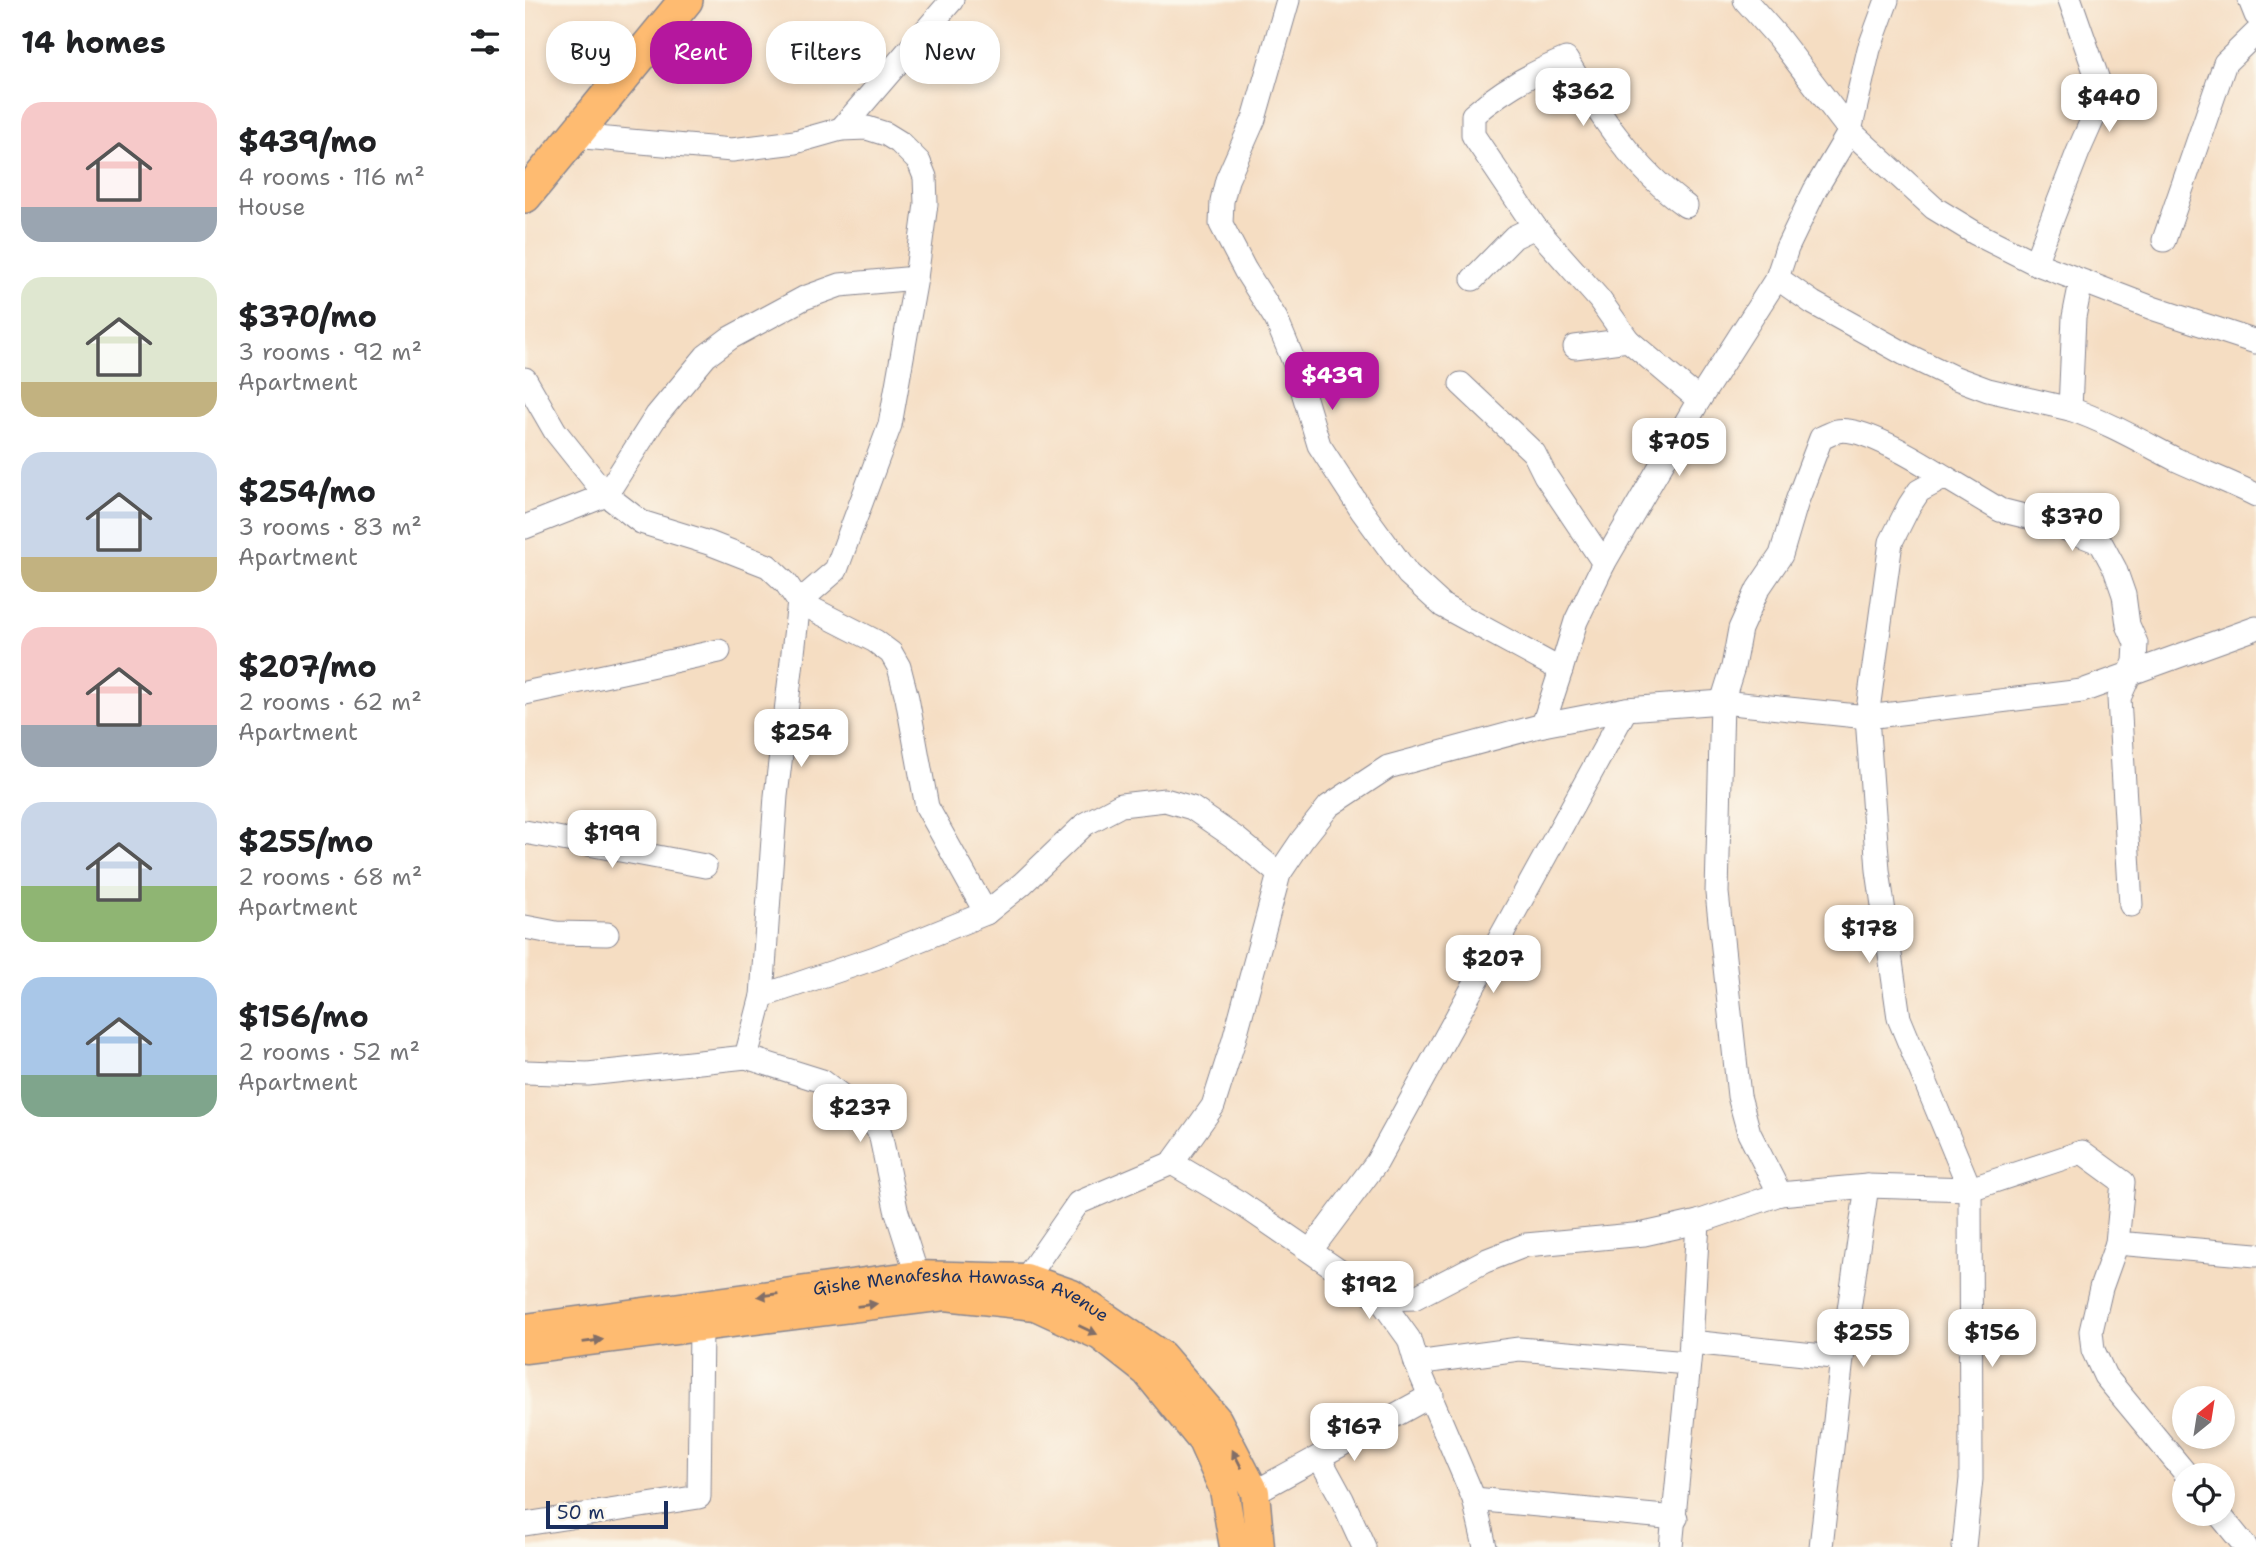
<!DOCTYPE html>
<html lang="en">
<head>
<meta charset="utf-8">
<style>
  :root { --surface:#fff; --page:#f6f6f6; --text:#202124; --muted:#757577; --accent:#b5179e }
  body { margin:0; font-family:"Shantell Sans",sans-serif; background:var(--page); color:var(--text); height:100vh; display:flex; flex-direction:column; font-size:26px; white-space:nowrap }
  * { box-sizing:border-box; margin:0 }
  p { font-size:23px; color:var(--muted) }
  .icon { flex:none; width:38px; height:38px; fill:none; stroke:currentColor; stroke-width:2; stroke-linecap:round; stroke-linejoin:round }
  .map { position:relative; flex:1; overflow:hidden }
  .panel { display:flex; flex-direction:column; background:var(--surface); width:525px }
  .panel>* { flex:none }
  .top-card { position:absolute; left:21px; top:21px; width:665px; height:63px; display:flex; gap:14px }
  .needle { width:46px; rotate:30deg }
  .tools { position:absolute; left:1647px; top:1386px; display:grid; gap:14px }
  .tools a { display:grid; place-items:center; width:63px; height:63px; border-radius:50%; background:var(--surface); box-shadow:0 4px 10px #0003; font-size:35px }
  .scale { position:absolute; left:21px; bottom:18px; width:122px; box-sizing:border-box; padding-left:7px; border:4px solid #1b2f5e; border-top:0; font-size:19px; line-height:24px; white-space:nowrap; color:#1b2f5e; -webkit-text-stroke:5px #fbf7ec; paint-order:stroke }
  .price { position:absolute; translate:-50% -60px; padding:0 16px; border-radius:14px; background:#fff; color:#222; font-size:23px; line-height:46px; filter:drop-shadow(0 2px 4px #0008) }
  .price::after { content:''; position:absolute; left:50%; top:42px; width:21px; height:16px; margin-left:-10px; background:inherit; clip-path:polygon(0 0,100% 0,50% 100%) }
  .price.on { background:var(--accent); color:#fff }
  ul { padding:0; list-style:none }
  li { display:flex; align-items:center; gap:21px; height:175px; padding:0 21px }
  li span { display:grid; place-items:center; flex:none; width:196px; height:140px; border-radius:21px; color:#555 }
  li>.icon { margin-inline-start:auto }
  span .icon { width:84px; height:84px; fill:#fffc; stroke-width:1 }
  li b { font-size:30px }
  h2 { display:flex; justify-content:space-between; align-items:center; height:84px; padding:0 21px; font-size:30px }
  .pill { padding:0 24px; border-radius:28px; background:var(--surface); box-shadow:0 4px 10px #0003; font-size:24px; line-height:63px }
  .pill.on { background:var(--accent); color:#fff }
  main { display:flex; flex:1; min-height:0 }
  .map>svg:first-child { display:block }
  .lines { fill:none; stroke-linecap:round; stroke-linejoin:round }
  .minor-casing { stroke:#888690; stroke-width:25 }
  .major-casing { stroke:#888690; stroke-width:31 }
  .highway-casing { stroke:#888690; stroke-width:36 }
  .minor { stroke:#fff; stroke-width:23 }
  .major { stroke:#febb71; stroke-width:28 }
  .highway { stroke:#febb71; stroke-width:33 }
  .oneway { fill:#816e67 }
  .labels { text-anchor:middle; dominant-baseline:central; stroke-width:6; stroke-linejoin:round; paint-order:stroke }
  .street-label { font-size:18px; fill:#1b2f5e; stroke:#fbf7ec }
</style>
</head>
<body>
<main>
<section class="panel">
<h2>14 homes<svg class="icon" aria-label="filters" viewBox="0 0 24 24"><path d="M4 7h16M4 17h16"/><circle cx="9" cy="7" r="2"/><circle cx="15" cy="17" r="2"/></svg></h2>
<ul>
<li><span style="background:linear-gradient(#f6c9c9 75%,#9aa5b1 0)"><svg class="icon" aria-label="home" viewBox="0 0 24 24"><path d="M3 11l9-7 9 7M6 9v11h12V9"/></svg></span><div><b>$439/mo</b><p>4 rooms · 116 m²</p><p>House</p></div></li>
<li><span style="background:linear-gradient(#dfe7d0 75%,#c2b280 0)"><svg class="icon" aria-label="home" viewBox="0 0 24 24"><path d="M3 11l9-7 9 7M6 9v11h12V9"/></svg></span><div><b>$370/mo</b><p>3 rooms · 92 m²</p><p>Apartment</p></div></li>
<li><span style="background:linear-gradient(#c9d6e8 75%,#c2b280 0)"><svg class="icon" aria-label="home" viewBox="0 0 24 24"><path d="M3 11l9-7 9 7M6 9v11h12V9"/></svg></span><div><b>$254/mo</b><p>3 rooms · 83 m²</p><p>Apartment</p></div></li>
<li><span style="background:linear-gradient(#f6c9c9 70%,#9aa5b1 0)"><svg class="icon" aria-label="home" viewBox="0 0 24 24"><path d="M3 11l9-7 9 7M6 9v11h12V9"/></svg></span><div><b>$207/mo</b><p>2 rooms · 62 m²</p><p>Apartment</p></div></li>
<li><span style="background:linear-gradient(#c9d6e8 60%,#8fb573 0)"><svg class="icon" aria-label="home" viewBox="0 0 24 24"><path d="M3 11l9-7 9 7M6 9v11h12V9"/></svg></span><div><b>$255/mo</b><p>2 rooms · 68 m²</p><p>Apartment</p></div></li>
<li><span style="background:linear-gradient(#a9c7e8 70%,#7fa58c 0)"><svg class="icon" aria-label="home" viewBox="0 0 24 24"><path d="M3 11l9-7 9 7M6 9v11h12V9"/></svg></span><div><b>$156/mo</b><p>2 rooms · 52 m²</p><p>Apartment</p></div></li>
</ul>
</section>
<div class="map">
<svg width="1731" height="1547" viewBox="0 0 1731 1547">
  <rect width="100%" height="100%" fill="#fbf7ec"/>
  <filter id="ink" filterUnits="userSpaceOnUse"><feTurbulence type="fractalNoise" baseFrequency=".0143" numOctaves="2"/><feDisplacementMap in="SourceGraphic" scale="14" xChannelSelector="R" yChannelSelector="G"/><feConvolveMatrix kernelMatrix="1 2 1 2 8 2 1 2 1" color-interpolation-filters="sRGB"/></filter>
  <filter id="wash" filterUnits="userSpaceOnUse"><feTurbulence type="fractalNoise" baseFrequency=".00686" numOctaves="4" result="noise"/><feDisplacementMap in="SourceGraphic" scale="28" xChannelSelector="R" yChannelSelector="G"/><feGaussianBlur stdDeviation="1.57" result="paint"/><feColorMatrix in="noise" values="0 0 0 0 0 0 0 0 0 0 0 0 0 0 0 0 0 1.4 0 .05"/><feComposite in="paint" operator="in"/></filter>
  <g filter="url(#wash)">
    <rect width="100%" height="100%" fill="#f5ddc2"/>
  </g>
  <g filter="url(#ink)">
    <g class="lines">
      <defs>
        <g id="minor">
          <polyline points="763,0 729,119 702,180 697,201 696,224 720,270 751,319 769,362 794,445 837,511 883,574 918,606 1036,670 1018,725"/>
          <polyline points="1220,0 1252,36 1325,131 1409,208 1450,233 1510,263 1630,309 1731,342"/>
          <polyline points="1725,0 1731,15"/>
          <polyline points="316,129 427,0"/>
          <polyline points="48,136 207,150 270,142 316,129 342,128 361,134 374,142 394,162 400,177 401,204 391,278 365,425 311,570 274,602 350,641 366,653 374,667 382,698 402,807 461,913"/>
          <path d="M1161,206C1109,169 1073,113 1041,59C1007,73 975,91 948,115V135L1010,227L1074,299L1103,340L1174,400"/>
          <polyline points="1639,240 1700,63 1731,33"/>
          <polyline points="1510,263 1553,152 1569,116 1573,80 1545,0"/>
          <polyline points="1252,278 1288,303 1380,354 1428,377 1463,390 1545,409"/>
          <polyline points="948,279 989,237 1010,227"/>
          <path d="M1556,282L1549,317L1545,409C1583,422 1617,442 1652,460C1678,472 1705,482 1731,495"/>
          <polyline points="1050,347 1103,340"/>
          <polyline points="0,379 30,431 81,495 116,522 184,543 243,566 261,583 274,602 251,796 237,996 221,1057 63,1074 0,1072"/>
          <polyline points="936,384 1009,453 1020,475 1079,563"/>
          <polyline points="0,527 81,495 132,415 181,356 205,338 279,298 315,285 391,278"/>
          <polyline points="1036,670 1051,621 1079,563 1174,400 1252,278 1262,248 1290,190 1325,131 1344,49 1362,0"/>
          <polyline points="0,693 194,651"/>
          <polyline points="0,832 180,866"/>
          <polyline points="0,927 31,933 82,934"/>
          <polyline points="237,996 350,958 461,913 497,884 560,824 596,805 640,800 667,808 712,839 754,874"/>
          <polyline points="221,1057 297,1081 342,1115 355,1133 371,1209 392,1275"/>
          <polyline points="647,1163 715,1203 855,1299 884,1339 891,1363 949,1499 960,1547"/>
          <path d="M1255,1194L1224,1133L1214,1096L1192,893L1197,702L1208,667L1215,629L1233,589L1256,555L1272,501L1296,438C1301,436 1307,433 1312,431C1337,425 1398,463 1420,477"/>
          <polyline points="1592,1243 1576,1288 1566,1331 1568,1350 1580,1376 1662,1475"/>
          <polyline points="786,1250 852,1162 1101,709"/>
          <polyline points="501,1278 553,1203 647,1163 668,1134 688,1106 709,1040 754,874 777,840 804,806 863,767 1018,725 1101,709 1197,702 1342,717 1557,691 1731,628"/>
          <polyline points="855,1299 889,1298 960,1261 1001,1245 1119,1234 1173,1222 1255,1194 1342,1186 1445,1189 1557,1152 1598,1182 1592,1243 1731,1255"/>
          <polyline points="1166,1342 1317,1358"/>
          <polyline points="891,1363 994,1349 1163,1363"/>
          <polyline points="794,1457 817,1499 839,1547"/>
          <polyline points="730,1492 907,1395"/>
          <polyline points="949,1499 1151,1518"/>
          <polyline points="1694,1514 1721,1547"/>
          <polyline points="0,1524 174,1497 176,1326"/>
          <polyline points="1146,1547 1166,1342 1173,1222"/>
          <polyline points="1296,1547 1317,1358 1342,1186"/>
          <polyline points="1439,1547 1446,1479 1445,1189 1374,1018 1353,870 1342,717 1366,542 1384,506 1394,491 1420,477 1475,510 1523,522 1576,543 1590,569 1599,595 1603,625 1611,643 1610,662 1594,698 1606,905"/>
        </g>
        <g id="major">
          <path id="s1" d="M0,1328L392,1275L501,1278L547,1294L637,1355L692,1419L730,1492L735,1547"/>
          <polyline points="0,1349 420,1296 510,1306 575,1336 621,1372 677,1441 699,1490 709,1547"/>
        </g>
        <polyline id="highway" points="0,196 161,0"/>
      </defs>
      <use href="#minor" class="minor-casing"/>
      <use href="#major" class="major-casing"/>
      <use href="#highway" class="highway-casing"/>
      <use href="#minor" class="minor"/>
      <use href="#major" class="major"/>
      <use href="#highway" class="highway"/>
    </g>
    <defs><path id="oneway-solid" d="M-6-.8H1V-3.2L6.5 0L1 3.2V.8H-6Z" transform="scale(1.75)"/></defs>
    <g class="oneway">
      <use href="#oneway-solid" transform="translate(243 1295) rotate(172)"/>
      <use href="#oneway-solid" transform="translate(342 1305) rotate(-7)"/>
      <use href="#oneway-solid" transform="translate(563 1330) rotate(25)"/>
      <use href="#oneway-solid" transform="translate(68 1341) rotate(-8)"/>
      <use href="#oneway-solid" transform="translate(712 1459) rotate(-117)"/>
    </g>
  </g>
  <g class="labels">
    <g class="street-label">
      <text stroke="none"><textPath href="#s1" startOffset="443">Gishe Menafesha Hawassa Avenue</textPath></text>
    </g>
  </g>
</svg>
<div class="tools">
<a><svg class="needle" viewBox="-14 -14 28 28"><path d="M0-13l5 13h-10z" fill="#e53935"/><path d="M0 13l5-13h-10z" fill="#757577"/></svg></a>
<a><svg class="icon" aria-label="locate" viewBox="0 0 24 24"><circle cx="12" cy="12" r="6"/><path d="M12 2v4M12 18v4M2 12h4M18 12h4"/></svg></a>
</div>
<div class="scale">50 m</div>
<b class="price" style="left:1058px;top:128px">$362</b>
<b class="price" style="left:1584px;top:134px">$440</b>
<b class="price on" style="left:807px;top:412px">$439</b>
<b class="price" style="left:1154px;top:478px">$705</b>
<b class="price" style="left:1547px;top:553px">$370</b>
<b class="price" style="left:276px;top:769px">$254</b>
<b class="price" style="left:87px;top:870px">$199</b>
<b class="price" style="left:1344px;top:965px">$178</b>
<b class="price" style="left:968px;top:995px">$207</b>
<b class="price" style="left:335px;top:1144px">$237</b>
<b class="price" style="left:844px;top:1321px">$192</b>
<b class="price" style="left:1338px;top:1369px">$255</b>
<b class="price" style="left:1467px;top:1369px">$156</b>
<b class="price" style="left:829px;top:1463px">$167</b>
<div class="top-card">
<a class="pill">Buy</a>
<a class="pill on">Rent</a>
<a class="pill">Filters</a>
<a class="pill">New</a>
</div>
</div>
</main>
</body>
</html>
